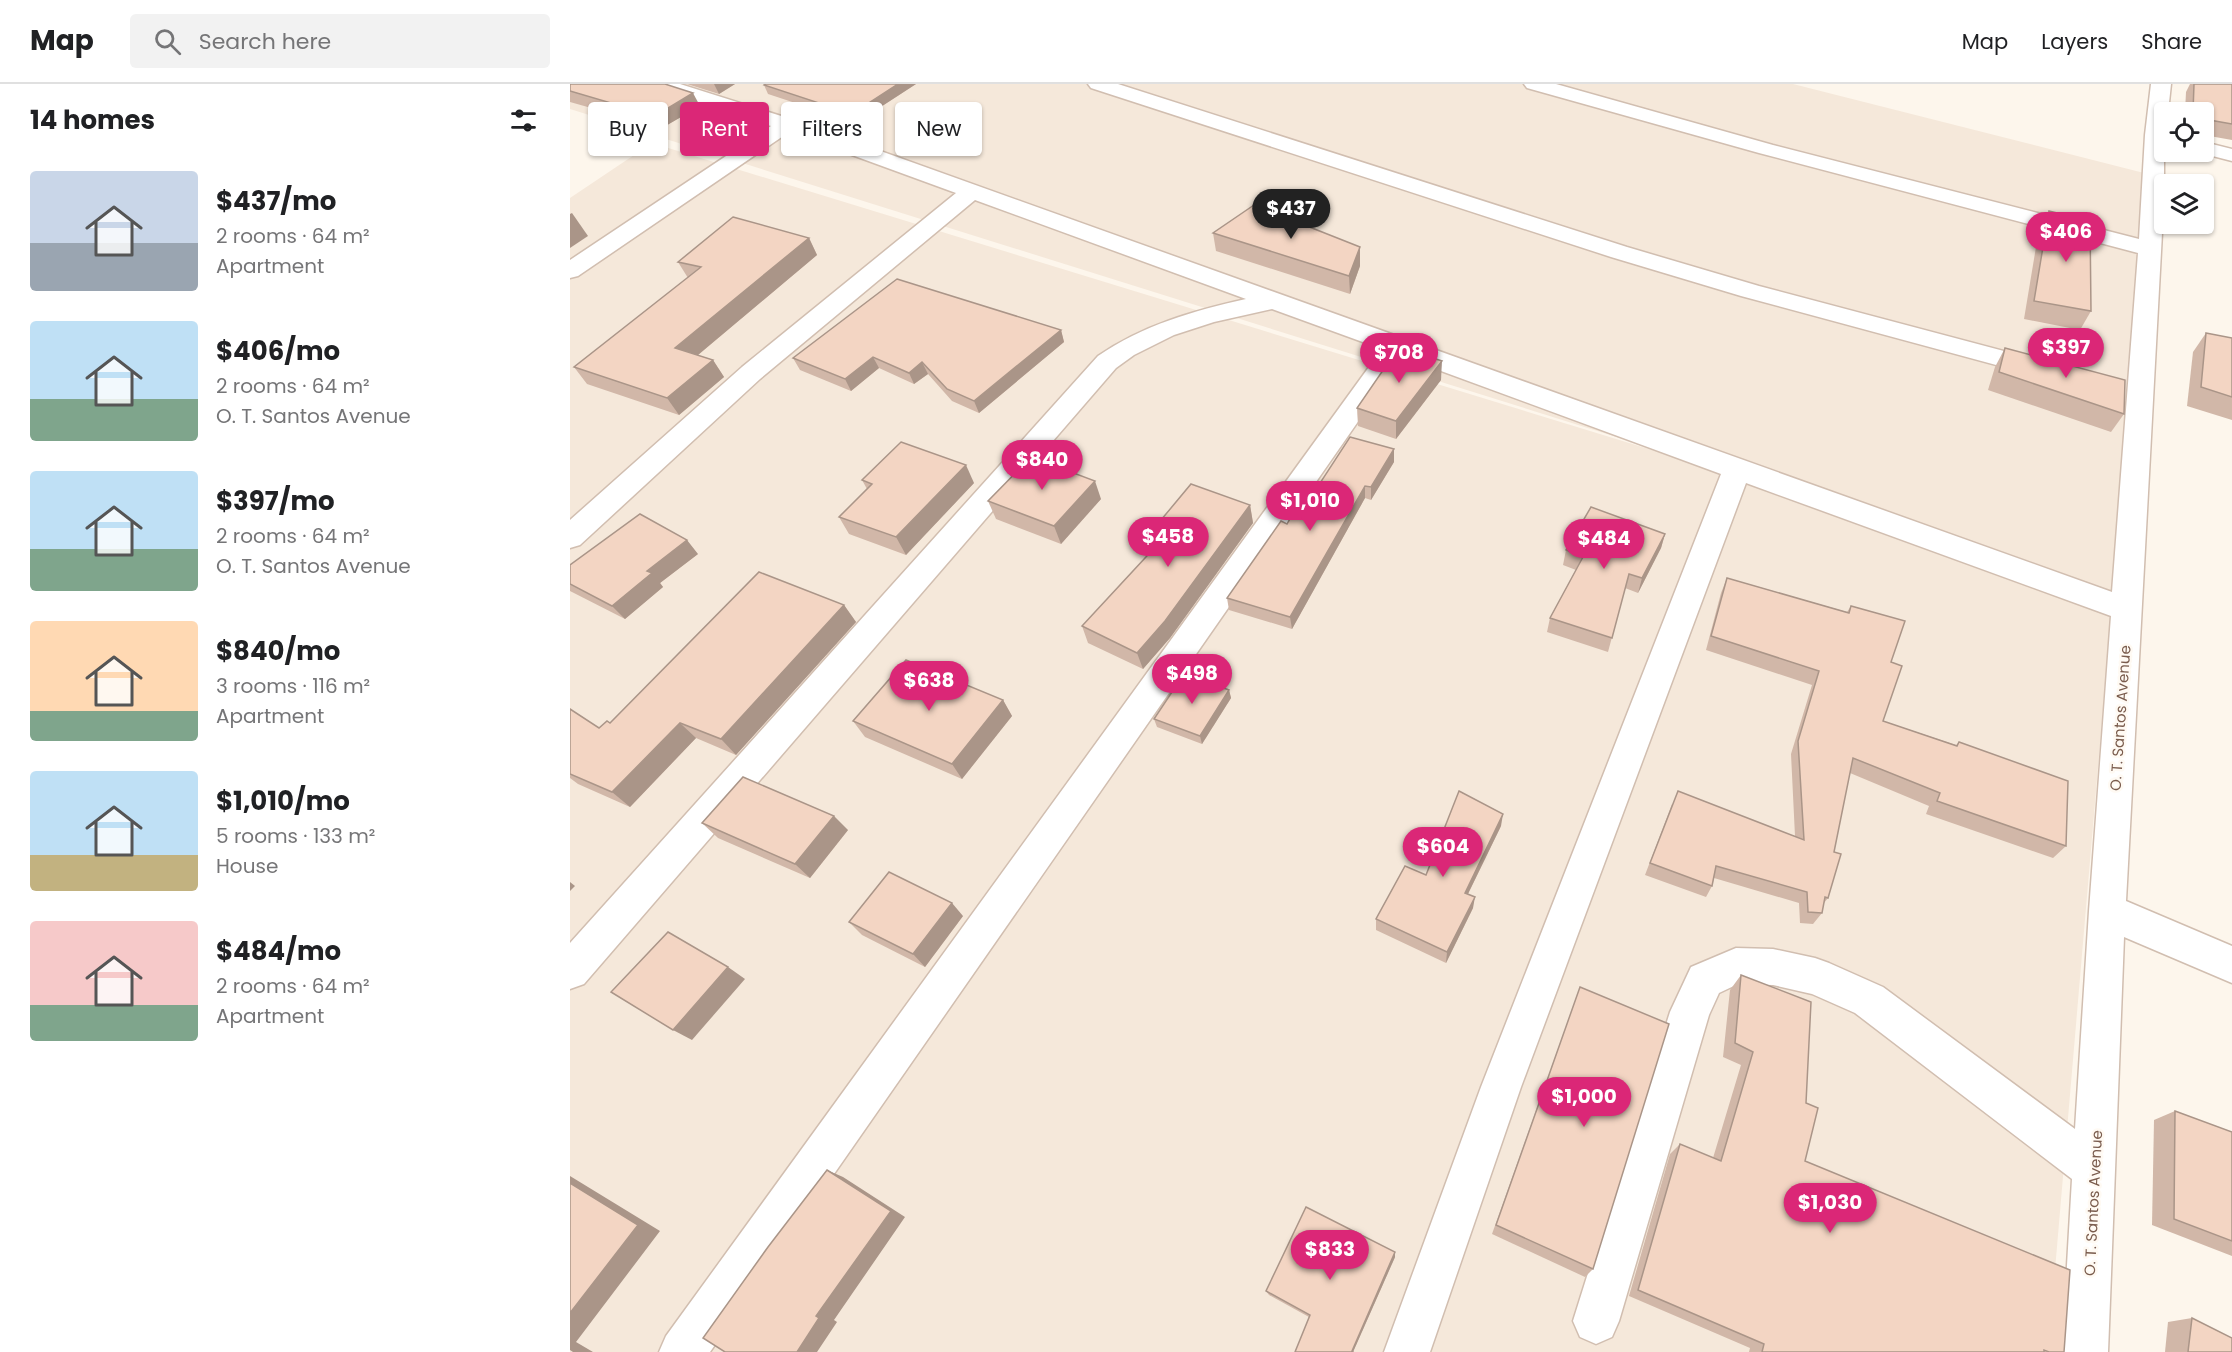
<!DOCTYPE html>
<html lang="en">
<head>
<meta charset="utf-8">
<style>
  :root { --surface:#fff; --page:#f2f2f2; --text:#202124; --muted:#757577; --line:#e0e0e0; --accent:#db2777 }
  body { margin:0; font-family:Poppins,sans-serif; background:var(--page); color:var(--text); height:100vh; display:flex; flex-direction:column; font-size:22px; white-space:nowrap }
  * { box-sizing:border-box; margin:0 }
  p { font-size:20px; color:var(--muted) }
  .icon { flex:none; width:33px; height:33px; fill:none; stroke:currentColor; stroke-width:2; stroke-linecap:round; stroke-linejoin:round }
  .map { position:relative; flex:1; overflow:hidden }
  .side { display:flex; flex-direction:column; background:var(--surface); width:570px }
  .side>* { flex:none }
  .guide { position:absolute; left:18px; top:18px; width:570px; height:54px; display:flex; gap:12px }
  .tools { position:absolute; left:1584px; top:18px; display:grid; gap:12px }
  .tools a { display:grid; place-items:center; width:60px; height:60px; border-radius:6px; background:var(--surface); box-shadow:0 2px 4px #0004; font-size:30px }
  .price { position:absolute; translate:-50% -51px; padding:0 14px; border-radius:21px; background:var(--accent); color:#fff; font-size:20px; line-height:39px; filter:drop-shadow(0 2px 3px #0008) }
  .price::after { content:''; position:absolute; left:50%; top:36px; width:18px; height:14px; margin-left:-9px; background:inherit; clip-path:polygon(0 0,100% 0,50% 100%) }
  .price.active { background:#222; color:#fff }
  ul { padding:0; list-style:none }
  li { display:flex; align-items:center; gap:18px; height:150px; padding:0 30px }
  li span { display:grid; place-items:center; flex:none; width:168px; height:120px; border-radius:6px; color:#555 }
  li>.icon { margin-inline-start:auto }
  span .icon { width:72px; height:72px; fill:#fffc; stroke-width:1 }
  li b { font-size:26px }
  h2 { display:flex; justify-content:space-between; align-items:center; height:72px; padding:0 30px; font-size:26px }
  .tag { padding:0 21px; border-radius:6px; background:var(--surface); box-shadow:0 2px 4px #0004; font-size:21px; line-height:54px }
  .tag.active { background:var(--accent); color:#fff }
  header { display:flex; align-items:center; gap:36px; box-sizing:border-box; height:84px; padding:0 30px; background:var(--surface); border-bottom:2px solid var(--line) }
  header strong { font-size:28px }
  nav { display:flex; gap:33px; margin-inline-start:auto; font-size:21px }
  .search { width:420px; height:54px; background:var(--page); display:flex; align-items:center; gap:15px; box-sizing:border-box; padding:0 21px; border-radius:6px; color:var(--muted); font-size:22px }
  main { display:flex; flex:1; min-height:0 }
  .map>svg:first-child { display:block }
  .residential { fill:#f5e8da }
  .lines { fill:none; stroke-linecap:round; stroke-linejoin:round }
  .minor-casing { stroke:#d1beb0; stroke-width:3 }
  .minor { fill:#fff; fill-rule:evenodd }
  .wall { fill:#d1b7a8 }
  .shaded-wall { fill:#aa9588 }
  .building { fill:#f3d5c3; stroke:#aa9588; stroke-width:1.5 }
  .labels { text-anchor:middle; dominant-baseline:central; stroke-width:5; stroke-linejoin:round; paint-order:stroke }
  .street-label { font-size:15px; fill:#7a5c4d; stroke:#fffaf3 }
</style>
</head>
<body>
<header>
<strong>Map</strong>
<div class="search"><svg class="icon" aria-label="search" viewBox="0 0 24 24"><circle cx="10" cy="10" r="6"/><path d="M15 15l6 6"/></svg>Search here</div>
<nav><a>Map</a><a>Layers</a><a>Share</a></nav>
</header>
<main>
<section class="side">
<h2>14 homes<svg class="icon" aria-label="filters" viewBox="0 0 24 24"><path d="M4 7h16M4 17h16"/><circle cx="9" cy="7" r="2"/><circle cx="15" cy="17" r="2"/></svg></h2>
<ul>
<li><span style="background:linear-gradient(#c9d6e8 60%,#9aa5b1 0)"><svg class="icon" aria-label="home" viewBox="0 0 24 24"><path d="M3 11l9-7 9 7M6 9v11h12V9"/></svg></span><div><b>$437/mo</b><p>2 rooms · 64 m²</p><p>Apartment</p></div></li>
<li><span style="background:linear-gradient(#bfe0f5 65%,#7fa58c 0)"><svg class="icon" aria-label="home" viewBox="0 0 24 24"><path d="M3 11l9-7 9 7M6 9v11h12V9"/></svg></span><div><b>$406/mo</b><p>2 rooms · 64 m²</p><p>O. T. Santos Avenue</p></div></li>
<li><span style="background:linear-gradient(#bfe0f5 65%,#7fa58c 0)"><svg class="icon" aria-label="home" viewBox="0 0 24 24"><path d="M3 11l9-7 9 7M6 9v11h12V9"/></svg></span><div><b>$397/mo</b><p>2 rooms · 64 m²</p><p>O. T. Santos Avenue</p></div></li>
<li><span style="background:linear-gradient(#ffd9b3 75%,#7fa58c 0)"><svg class="icon" aria-label="home" viewBox="0 0 24 24"><path d="M3 11l9-7 9 7M6 9v11h12V9"/></svg></span><div><b>$840/mo</b><p>3 rooms · 116 m²</p><p>Apartment</p></div></li>
<li><span style="background:linear-gradient(#bfe0f5 70%,#c2b280 0)"><svg class="icon" aria-label="home" viewBox="0 0 24 24"><path d="M3 11l9-7 9 7M6 9v11h12V9"/></svg></span><div><b>$1,010/mo</b><p>5 rooms · 133 m²</p><p>House</p></div></li>
<li><span style="background:linear-gradient(#f6c9c9 70%,#7fa58c 0)"><svg class="icon" aria-label="home" viewBox="0 0 24 24"><path d="M3 11l9-7 9 7M6 9v11h12V9"/></svg></span><div><b>$484/mo</b><p>2 rooms · 64 m²</p><p>Apartment</p></div></li>
</ul>
</section>
<div class="map">
<svg width="1662" height="1268" viewBox="0 0 1662 1268">
  <rect width="100%" height="100%" fill="#fdf6ec"/>
  <polygon class="residential" points="0,0 1223,0 1574,89 1543,508 1478,1268 0,1268 0,114 82,59 1372,455 0,25"/>
  <g class="lines">
    <defs>
      <g id="minor">
        <path d="M79,0H110L224,36L1542,508L1568,169L1189,69L957,4L954,0H986L1203,61L1569,155L1575,51L1581,0H1601L1598,28H1594V112L1556,817L1662,862V899L1554,853L1538,1268H1492L1502,1095L1285,929L1242,910L1203,901L1168,900L1149,909L1139,931L1049,1237L1042,1253L1026,1260L1010,1253L1003,1237L1100,928L1121,883L1166,864L1203,865L1245,874L1259,879L1313,903L1505,1045L1519,827L1541,532L1176,399L951,1003L860,1268H814L911,1003L1151,390L833,273L140,1268H89L96,1252L812,265L702,225L644,238L604,251L564,271L546,284L14,900L0,905V859L528,272C573,241 623,227 676,215L405,116L190,295L10,461L0,464V436L172,283L386,109L219,48L8,192L0,194V176L201,42L82,4Z"/>
        <polygon points="518,0 548,0 1057,163 1189,202 1483,280 1487,286 1483,292 1474,294 1171,212 1041,173 521,4"/>
        <polygon points="1634,58 1662,65 1662,77 1627,68 1634,68"/>
      </g>
    </defs>
    <use href="#minor" class="minor-casing"/>
    <use href="#minor" class="minor"/>
  </g>
  <g class="wall">
    <polygon points="0,0 130,22 92,44 0,18"/>
    <polygon points="117,0 165,0 149,10"/>
    <polygon points="346,0 286,39 198,10 194,1"/>
    <polygon points="1620,0 1662,0 1662,56 1634,51 1634,28 1615,28 1616,8"/>
    <polygon points="1479,127 1521,227 1510,246 1454,235 1469,145"/>
    <polygon points="643,149 790,163 790,182 780,210 646,167"/>
    <polygon points="239,154 247,171 128,271 143,276 154,293 109,331 17,300 4,283 118,194 108,178"/>
    <polygon points="491,246 494,258 409,329 382,317 358,290 344,300 309,284 281,307 230,286 223,274"/>
    <polygon points="1636,249 1662,254 1662,336 1617,322 1623,268"/>
    <polygon points="1435,264 1554,330 1541,348 1418,306 1425,283"/>
    <polygon points="871,296 826,355 788,342 787,324"/>
    <polygon points="824,365 824,378 801,416 795,414 722,545 659,526 657,514 717,440"/>
    <polygon points="292,396 404,399 336,471 279,450 269,433 297,405"/>
    <polygon points="531,415 491,460 426,435 418,417"/>
    <polygon points="680,421 683,439 600,554 573,585 518,559 512,542 591,457 586,442"/>
    <polygon points="1095,450 1091,464 1068,509 1055,504 1038,568 977,548 980,534 1006,486 993,481 996,466"/>
    <polygon points="128,470 90,499 93,503 55,535 0,507 0,481"/>
    <polygon points="1157,494 1277,528 1281,522 1321,578 1313,637 1386,661 1389,658 1496,762 1483,774 1356,730 1359,722 1280,689 1264,768 1258,814 1254,819 1252,829 1243,840 1230,839 1229,819 1144,794 1142,802 1136,813 1075,791 1102,720 1225,752 1221,670 1242,601 1136,566 1151,509"/>
    <polygon points="274,521 286,538 166,671 126,654 60,723 8,700 0,694 0,625 29,644"/>
    <polygon points="659,606 661,614 632,660 587,643 584,635"/>
    <polygon points="433,616 442,632 392,695 295,653 283,637"/>
    <polygon points="132,739 278,746 240,794 148,754"/>
    <polygon points="931,742 898,810 903,824 876,879 806,846 806,835 856,791"/>
    <polygon points="393,832 355,883 292,851 279,838"/>
    <polygon points="1171,891 1236,1019 1235,1077 1494,1268 1179,1268 1180,1264 1059,1212 1100,1070 1110,1060 1143,1074 1171,981 1153,973 1160,906"/>
    <polygon points="1010,903 1023,1185 1015,1193 922,1150"/>
    <polygon points="1605,1027 1662,1048 1662,1172 1582,1141 1584,1036"/>
    <polygon points="825,1168 825,1173 783,1268 739,1233 699,1211 696,1207"/>
    <polygon points="1622,1234 1662,1268 1595,1268 1598,1238"/>
  </g>
  <g class="shaded-wall">
    <polygon points="144,0 165,0 149,10"/>
    <polygon points="328,0 346,0 286,39 282,30"/>
    <polygon points="123,9 130,22 92,44 85,32"/>
    <polygon points="2,129 18,152 0,164 0,130"/>
    <polygon points="239,154 247,171 116,281 105,264"/>
    <polygon points="790,163 790,182 780,210 779,192"/>
    <polygon points="491,246 494,258 409,329 404,317"/>
    <polygon points="303,273 309,284 281,307 275,295"/>
    <polygon points="143,276 154,293 109,331 97,314"/>
    <polygon points="872,277 871,296 826,355 826,337"/>
    <polygon points="352,278 358,290 344,300 339,289"/>
    <polygon points="824,365 824,378 801,416 801,403"/>
    <polygon points="396,381 404,399 336,471 326,453"/>
    <polygon points="525,397 531,415 491,460 484,442"/>
    <polygon points="795,402 795,414 722,545 720,533"/>
    <polygon points="680,421 683,439 600,554 573,585 567,569"/>
    <polygon points="1095,450 1091,464 1068,509 1072,494"/>
    <polygon points="117,456 128,470 90,499 93,503 55,535 42,522 77,487"/>
    <polygon points="274,521 286,538 166,671 151,655"/>
    <polygon points="659,606 661,614 632,660 630,652"/>
    <polygon points="433,616 442,632 392,695 382,680"/>
    <polygon points="110,639 126,654 60,723 42,708"/>
    <polygon points="933,730 931,742 893,820 895,809"/>
    <polygon points="264,732 278,746 240,794 225,780"/>
    <polygon points="0,798 5,802 0,807"/>
    <polygon points="905,813 903,824 876,879 877,868"/>
    <polygon points="382,819 393,832 355,883 343,870"/>
    <polygon points="158,883 175,895 122,956 103,946"/>
    <polygon points="257,1086 273,1093 335,1133 264,1236 267,1238 247,1268 227,1268 246,1232"/>
    <polygon points="0,1092 90,1147 6,1258 23,1268 3,1268 0,1266"/>
    <polygon points="825,1168 825,1173 783,1268 782,1267"/>
  </g>
  <g class="building">
    <polygon points="0,0 95,0 123,9 85,32 0,7"/>
    <polygon points="195,0 328,0 282,30 194,1"/>
    <polygon points="1624,0 1662,0 1662,40 1634,35 1634,28 1623,28"/>
    <polygon points="684,121 790,163 779,192 643,149"/>
    <polygon points="1479,127 1520,137 1521,227 1464,217"/>
    <polygon points="163,133 239,154 105,264 143,276 97,314 4,283 131,183 108,178"/>
    <polygon points="327,195 491,246 404,317 377,305 352,278 339,289 303,273 275,295 223,274"/>
    <polygon points="1636,249 1662,254 1662,313 1631,303"/>
    <polygon points="829,263 872,277 826,337 787,324"/>
    <polygon points="1435,264 1555,296 1554,330 1429,288"/>
    <polygon points="780,353 824,365 801,403 795,402 720,533 657,514 711,437 717,440 735,408 743,410"/>
    <polygon points="331,358 396,381 326,453 269,433 302,400 292,396"/>
    <polygon points="461,373 525,397 484,442 418,417"/>
    <polygon points="621,400 680,421 595,537 567,569 512,542 600,447 586,442"/>
    <polygon points="1021,423 1095,450 1072,494 1059,490 1042,554 980,534 1013,473 996,466"/>
    <polygon points="70,430 117,456 77,487 82,489 42,522 0,500 0,481"/>
    <polygon points="189,488 274,521 151,655 110,639 42,708 0,690 0,625 29,644 37,637 40,639"/>
    <polygon points="1157,494 1279,529 1281,522 1335,537 1321,578 1332,582 1313,637 1387,662 1389,658 1498,697 1496,762 1367,717 1370,709 1283,674 1264,768 1271,770 1258,814 1255,813 1252,829 1238,828 1237,808 1146,782 1142,802 1080,779 1108,707 1234,756 1228,657 1249,587 1141,552"/>
    <polygon points="336,576 433,616 382,680 283,637"/>
    <polygon points="614,590 659,606 630,652 584,635"/>
    <polygon points="173,693 264,732 225,780 132,739"/>
    <polygon points="889,707 933,730 895,809 905,813 877,868 806,835 835,782 856,791"/>
    <polygon points="319,788 382,819 343,870 279,838"/>
    <polygon points="98,848 158,883 103,946 41,908"/>
    <polygon points="1171,891 1241,918 1236,1019 1248,1024 1235,1077 1500,1186 1494,1268 1479,1268 1474,1266 1474,1268 1192,1268 1194,1260 1068,1206 1110,1060 1151,1077 1183,968 1165,959"/>
    <polygon points="1010,903 1099,940 1023,1185 926,1141"/>
    <polygon points="1605,1027 1662,1048 1662,1157 1604,1135"/>
    <polygon points="257,1086 321,1127 246,1232 249,1234 227,1268 155,1268 133,1254 198,1163"/>
    <polygon points="0,1099 68,1141 0,1229"/>
    <polygon points="736,1123 825,1168 782,1267 783,1268 725,1268 740,1231 696,1207"/>
    <polygon points="1622,1234 1662,1254 1662,1268 1618,1268"/>
  </g>
  <g class="labels">
    <g class="street-label">
      <text transform="translate(1550 634) rotate(-86)">O. T. Santos Avenue</text>
      <text transform="translate(1523 1119) rotate(-87)">O. T. Santos Avenue</text>
    </g>
  </g>
</svg>
<div class="tools">
<a><svg class="icon" aria-label="locate" viewBox="0 0 24 24"><circle cx="12" cy="12" r="6"/><path d="M12 2v4M12 18v4M2 12h4M18 12h4"/></svg></a>
<a><svg class="icon" aria-label="layers" viewBox="0 0 24 24"><path d="M12 4l9 5-9 5-9-5zM3 14l9 5 9-5"/></svg></a>
</div>
<b class="price active" style="left:721px;top:156px">$437</b>
<b class="price" style="left:1496px;top:179px">$406</b>
<b class="price" style="left:1496px;top:295px">$397</b>
<b class="price" style="left:829px;top:300px">$708</b>
<b class="price" style="left:472px;top:407px">$840</b>
<b class="price" style="left:740px;top:448px">$1,010</b>
<b class="price" style="left:598px;top:484px">$458</b>
<b class="price" style="left:1034px;top:486px">$484</b>
<b class="price" style="left:622px;top:621px">$498</b>
<b class="price" style="left:359px;top:628px">$638</b>
<b class="price" style="left:873px;top:794px">$604</b>
<b class="price" style="left:1014px;top:1044px">$1,000</b>
<b class="price" style="left:1260px;top:1150px">$1,030</b>
<b class="price" style="left:760px;top:1197px">$833</b>
<div class="guide">
<a class="tag">Buy</a>
<a class="tag active">Rent</a>
<a class="tag">Filters</a>
<a class="tag">New</a>
</div>
</div>
</main>
</body>
</html>
